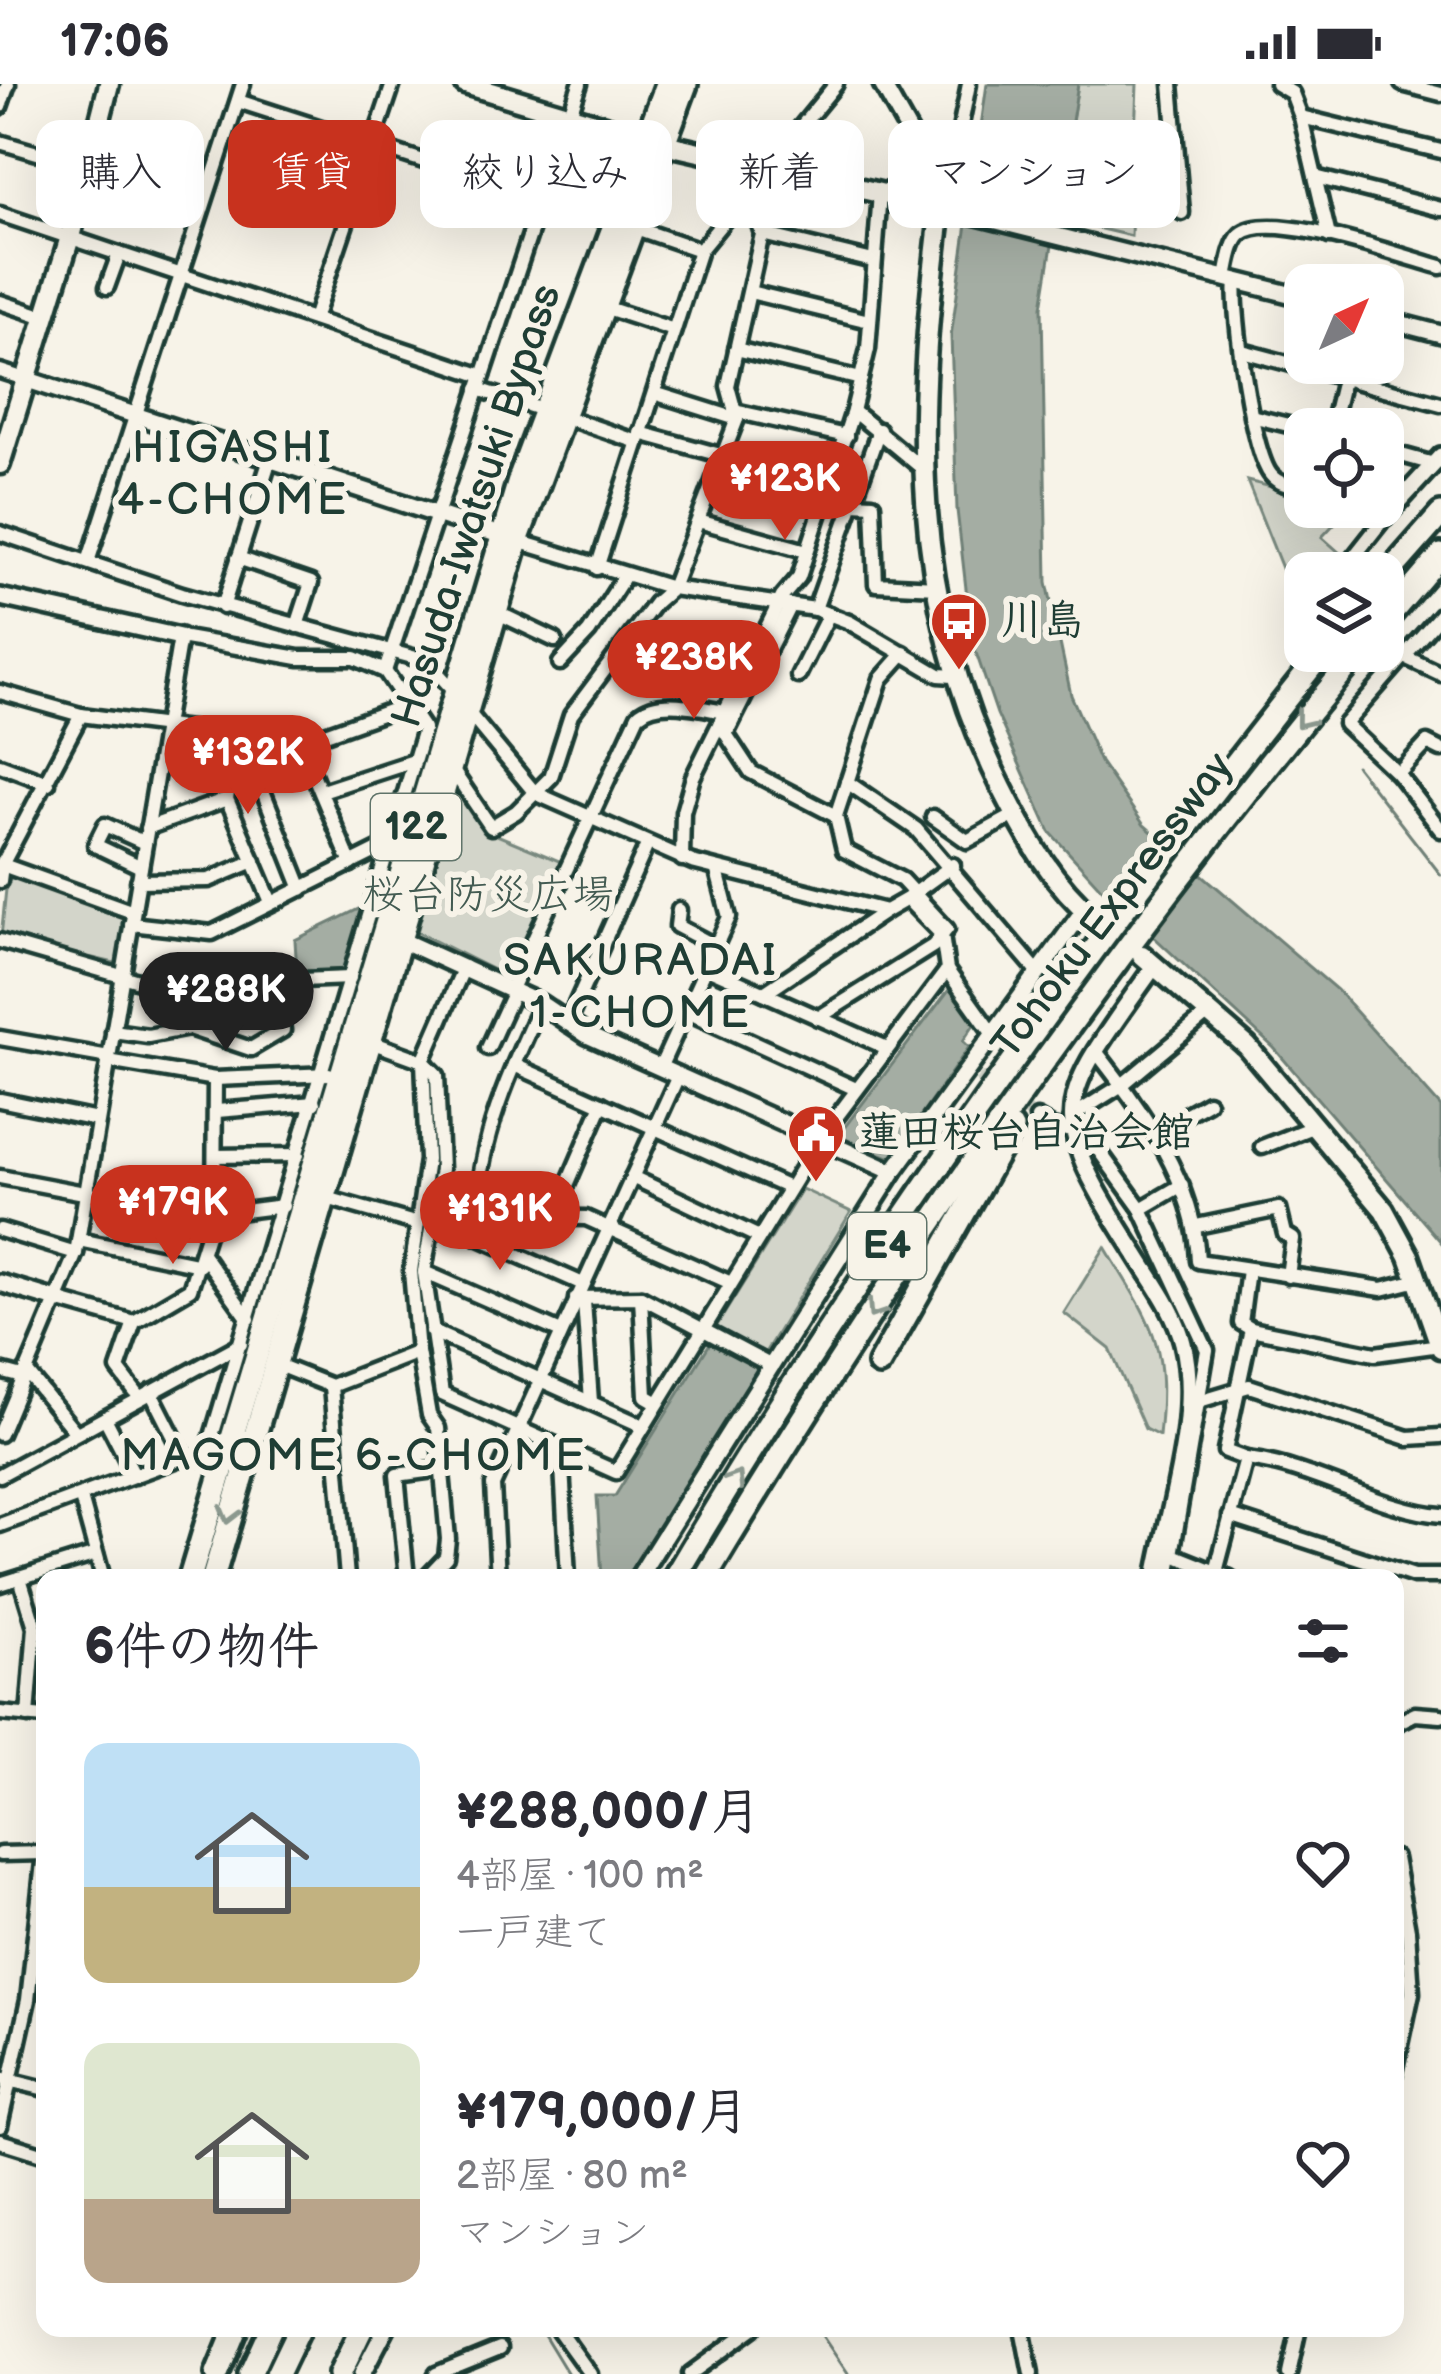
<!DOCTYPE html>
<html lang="ja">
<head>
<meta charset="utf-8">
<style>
  :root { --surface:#fff; --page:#f7f7f7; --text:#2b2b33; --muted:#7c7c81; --accent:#c8321e }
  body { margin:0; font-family:"Balsamiq Sans","Klee One",sans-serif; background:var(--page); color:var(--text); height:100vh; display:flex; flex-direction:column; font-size:45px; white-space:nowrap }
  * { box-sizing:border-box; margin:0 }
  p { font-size:39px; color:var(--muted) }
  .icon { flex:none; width:66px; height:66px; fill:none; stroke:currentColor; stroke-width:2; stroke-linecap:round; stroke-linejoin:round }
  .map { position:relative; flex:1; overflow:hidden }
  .details { position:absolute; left:36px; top:1485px; width:1368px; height:768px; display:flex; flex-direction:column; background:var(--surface); border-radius:24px; box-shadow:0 12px 48px #0002 }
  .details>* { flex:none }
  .banner { position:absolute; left:36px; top:36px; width:1371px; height:108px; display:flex; gap:24px }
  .needle { width:78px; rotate:44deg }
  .fabs { position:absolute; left:1284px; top:180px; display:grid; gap:24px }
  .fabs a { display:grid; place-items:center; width:120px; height:120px; border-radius:24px; background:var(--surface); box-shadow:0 12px 48px #0002; font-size:60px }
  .price { position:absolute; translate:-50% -102px; padding:0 27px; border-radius:42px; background:var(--accent); color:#fff; font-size:39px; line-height:78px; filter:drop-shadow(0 3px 6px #0008) }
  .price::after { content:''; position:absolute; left:50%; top:72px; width:36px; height:27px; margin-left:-18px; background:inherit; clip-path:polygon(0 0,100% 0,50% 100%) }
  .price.on { background:#222; color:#fff }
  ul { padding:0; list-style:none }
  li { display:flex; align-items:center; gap:36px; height:300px; padding:0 48px }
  li span { display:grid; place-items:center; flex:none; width:336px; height:240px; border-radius:24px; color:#555 }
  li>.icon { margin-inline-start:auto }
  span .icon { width:144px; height:144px; fill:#fffc; stroke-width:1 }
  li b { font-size:51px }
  h2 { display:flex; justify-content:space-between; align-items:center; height:144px; padding:0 48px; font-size:51px }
  .chip { padding:0 42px; border-radius:24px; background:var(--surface); box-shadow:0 12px 48px #0002; font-size:42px; line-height:108px }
  .chip.on { background:var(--accent); color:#fff }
  .status { display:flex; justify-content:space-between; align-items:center; height:84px; padding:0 60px; background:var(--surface); direction:ltr }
  .status svg { height:33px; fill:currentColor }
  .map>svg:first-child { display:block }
  .green { fill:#d3d5ca; stroke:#79897f; stroke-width:3 }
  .water { fill:#a4ada3; stroke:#6f8077; stroke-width:3 }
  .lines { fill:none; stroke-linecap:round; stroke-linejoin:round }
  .stream { stroke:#6f8077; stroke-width:3 }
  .minor-tunnel { stroke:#cccfc4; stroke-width:12; stroke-dasharray:12 6; stroke-linecap:butt }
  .minor-casing { stroke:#1f3d34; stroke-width:21 }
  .tertiary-casing { stroke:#1f3d34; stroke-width:24 }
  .secondary-casing { stroke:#1f3d34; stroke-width:27 }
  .trunk-casing { stroke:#1f3d34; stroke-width:30 }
  .motorway-casing { stroke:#1f3d34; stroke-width:30 }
  .minor { stroke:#f7f3e8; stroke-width:12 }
  .tertiary { stroke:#f7f3e8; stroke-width:15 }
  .secondary { stroke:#f7f3e8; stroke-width:18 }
  .trunk { stroke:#f7f3e8; stroke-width:21 }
  .motorway { stroke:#f7f3e8; stroke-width:21 }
  .oneway { stroke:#8b988e }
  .labels { text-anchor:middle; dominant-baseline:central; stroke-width:12; stroke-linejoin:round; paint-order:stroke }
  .shield { fill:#f7f3e8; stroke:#60746a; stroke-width:3 }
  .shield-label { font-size:39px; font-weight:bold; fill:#1f3d34 }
  .street-label { font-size:42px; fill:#1f3d34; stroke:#f7f3e8 }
  .poi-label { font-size:42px; font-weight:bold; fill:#1f3d34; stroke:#f7f3e8; text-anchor:start }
  .park-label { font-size:42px; fill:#435b52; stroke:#f7f3e8 }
  .neighbourhood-label { font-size:45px; letter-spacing:3px; fill:#1f3d34; stroke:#f7f3e8 }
</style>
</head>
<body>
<div class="status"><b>17:06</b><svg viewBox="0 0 49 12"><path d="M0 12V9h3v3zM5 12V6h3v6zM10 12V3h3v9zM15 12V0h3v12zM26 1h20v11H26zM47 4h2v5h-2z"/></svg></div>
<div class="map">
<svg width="1441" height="2290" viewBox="0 0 1441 2290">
  <rect width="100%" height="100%" fill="#f7f3e8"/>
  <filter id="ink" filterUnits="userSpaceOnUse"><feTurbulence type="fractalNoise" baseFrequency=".00833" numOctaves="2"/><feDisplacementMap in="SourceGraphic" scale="24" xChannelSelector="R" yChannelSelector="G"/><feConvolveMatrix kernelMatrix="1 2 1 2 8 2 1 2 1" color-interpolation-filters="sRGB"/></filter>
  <g filter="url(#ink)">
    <g class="green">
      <polygon points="1078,0 1137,0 1131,152 1055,134"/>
      <polygon points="1247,397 1305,411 1305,423 1350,423 1322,453 1341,470 1326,489 1305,489 1305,515 1298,524"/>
      <polygon points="458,699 492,749 564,779 508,893 417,848"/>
      <polygon points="8,786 123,830 119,880 1,853"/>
      <polygon points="802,1105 851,1128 763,1272 716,1243"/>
      <path d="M1105,1163C1152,1241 1169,1257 1159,1352L1145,1345L1110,1265L1064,1229Z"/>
    </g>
    <g class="water">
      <polygon points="987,0 1078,0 1042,223 1047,498 1071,611 1100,678 1144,741 1337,906 1441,1023 1441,1158 1274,964 1100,803 1050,748 997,630 972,557 957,426 951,252"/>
      <polygon points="365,822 345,885 297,889 295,856"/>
      <polygon points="951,903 976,937 963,957 969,963 891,1074 837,1053"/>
      <polygon points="714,1253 757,1285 629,1494 602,1494 597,1412 615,1412"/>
    </g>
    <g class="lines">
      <g class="stream">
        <polyline points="1356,682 1441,791"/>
        <polyline points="1083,1034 1145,1120"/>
        <polyline points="1208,1308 1212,1264"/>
        <polyline points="1180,1468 1206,1318"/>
        <polyline points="1175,1494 1178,1477"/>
        <polyline points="540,2244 568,2290"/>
        <polyline points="817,2244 848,2290"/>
      </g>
      <polyline class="minor-tunnel" points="979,993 1037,1034"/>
      <defs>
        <g id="minor">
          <polyline points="1171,0 1182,129"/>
          <polyline points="1277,0 1292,9 1301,33 1329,152"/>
          <polyline points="1402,0 1441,10"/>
          <polyline points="238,17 615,139"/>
          <polyline points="0,23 8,0"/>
          <polyline points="1301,33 1441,67"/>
          <polyline points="0,58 88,84"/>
          <polyline points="931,91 954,76 969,0"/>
          <polyline points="1319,94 1441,125"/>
          <polyline points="0,130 483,292"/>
          <polyline points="633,143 700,166"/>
          <polyline points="762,150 873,177"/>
          <path d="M1226,193C1229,180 1231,159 1241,150C1271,125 1403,173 1441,183"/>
          <path d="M1236,196C1232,227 1252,368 1271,391C1279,401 1293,402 1305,405"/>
          <polyline points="107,203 119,170"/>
          <polyline points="750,208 869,237"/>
          <polyline points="0,218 45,233"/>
          <polyline points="601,222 674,246"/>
          <polyline points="314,235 393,0"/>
          <polyline points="736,265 861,295"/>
          <polyline points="1242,267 1441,320"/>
          <polyline points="0,287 25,295"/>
          <polyline points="478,305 543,326"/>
          <polyline points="654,309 737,335"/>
          <polyline points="853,327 924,386"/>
          <polyline points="739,328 846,352"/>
          <polyline points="562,332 638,358"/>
          <polyline points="1251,332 1305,345"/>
          <polyline points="1331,345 1347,279"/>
          <polyline points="640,349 724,372"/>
          <polyline points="1383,366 1434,380"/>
          <polyline points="721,382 826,409"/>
          <polyline points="853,419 873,420 876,500 937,503"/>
          <polyline points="702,438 807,467"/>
          <polyline points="0,449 182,510 427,577 454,607"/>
          <polyline points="517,457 672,504 815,525 849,538 939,591 953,592"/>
          <polyline points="238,474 311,499 297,542"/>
          <polyline points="88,478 243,0"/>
          <polyline points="597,484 700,166 836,0"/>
          <polyline points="1341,489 1386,432 1365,423"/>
          <polyline points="791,521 726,650 751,688 836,732 844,766 902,796 947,845 933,862 818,934"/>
          <polyline points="223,523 270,375"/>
          <polyline points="815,525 879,346"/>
          <polyline points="496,528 555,556"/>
          <polyline points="1441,530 1345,640 1398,690 1441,746"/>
          <polyline points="621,565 750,579"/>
          <polyline points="1405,573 1441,590"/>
          <polyline points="560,579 589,548 624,493"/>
          <polyline points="385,587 580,0"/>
          <polyline points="798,592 829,530"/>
          <polyline points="0,608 81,631 300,659 409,620"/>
          <polyline points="468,628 535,709 692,778 886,827 907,815 942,851 947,886 992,949"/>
          <polyline points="238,650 227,715 271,818"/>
          <polyline points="261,654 255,687 302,805"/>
          <polyline points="300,659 351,780"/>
          <polyline points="0,681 48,699"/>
          <polyline points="451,684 491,743 516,728 551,693 571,631 655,519 672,504 737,335 728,302 762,150 757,134 805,109 813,94"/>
          <polyline points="1398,690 1427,659 1441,666"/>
          <polyline points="847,698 916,745 1037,887"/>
          <polyline points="322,707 414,677"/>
          <polyline points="836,732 881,595 904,569"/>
          <polyline points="933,733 967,757 1015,731"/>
          <polyline points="147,744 227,715"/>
          <polyline points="682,775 683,728 693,693 782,513 799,493 853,327 868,265 880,109"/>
          <polyline points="0,780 133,828"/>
          <polyline points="141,783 95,761 105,741 145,759"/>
          <polyline points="0,797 2,781 81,631"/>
          <polyline points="138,797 209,796 254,777"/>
          <polyline points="910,812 953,781"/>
          <polyline points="679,826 677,842 715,862"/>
          <polyline points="131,840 212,849 388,761"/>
          <polyline points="0,857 156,902 350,894"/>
          <polyline points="705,883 887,964"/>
          <path d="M511,905L638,631C659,612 698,624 725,628"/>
          <polyline points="764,909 886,827"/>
          <path d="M541,920C506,997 473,1066 477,1153L583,1200"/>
          <polyline points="685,927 856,1005"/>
          <polyline points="567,940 647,761"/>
          <polyline points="113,947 148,952 189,944 251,965 283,946 276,898"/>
          <polyline points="0,954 109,973"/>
          <polyline points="371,958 423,977 437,991 441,1085 424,1188 442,1310 616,1388 820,1055 947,886"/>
          <polyline points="488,964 514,907"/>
          <path d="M1095,966C1143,1028 1195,1097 1198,1177L1382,1205L1418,1196"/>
          <polyline points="108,977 215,995 329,990"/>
          <polyline points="514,981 789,1104"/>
          <polyline points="660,984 729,833 717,787"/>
          <polyline points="0,1016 97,1036"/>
          <polyline points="217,1027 314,1019"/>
          <polyline points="1071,1033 1122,1001 1211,927"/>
          <polyline points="1037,1034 1052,1043 1087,1050 1141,1125 1207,1266 1168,1494"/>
          <polyline points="1153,1049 1208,1018"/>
          <polyline points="1262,1063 1315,1042"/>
          <polyline points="216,1072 298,1071"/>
          <polyline points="0,1093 205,1132 283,1122"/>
          <polyline points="632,1093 759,1153"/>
          <polyline points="323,1113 418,1140"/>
          <polyline points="1141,1125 1182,1101"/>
          <polyline points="555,1129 602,1020"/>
          <polyline points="429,1132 586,1134 731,1199"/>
          <polyline points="1197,1142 1279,1125 1285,1150 1293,1155 1288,1192"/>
          <polyline points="0,1146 76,1169"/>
          <polyline points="79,1156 200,1181"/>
          <polyline points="203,1171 249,1235"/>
          <polyline points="424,1188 561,1248"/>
          <polyline points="641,1213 646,1312 658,1319"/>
          <polyline points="576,1214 641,1213 770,1281"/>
          <polyline points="60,1217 134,1238"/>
          <polyline points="584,1217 591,1318"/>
          <polyline points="1251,1245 1375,1270 1440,1261"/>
          <polyline points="431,1247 643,1342"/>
          <polyline points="273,1279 331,1302 418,1268"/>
          <polyline points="0,1287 23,1293"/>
          <polyline points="26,1287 76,1349"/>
          <polyline points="331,1302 347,1494"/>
          <polyline points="151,1308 184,1373"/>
          <polyline points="140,1314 118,1285 134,1238 190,1205 214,1129 215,995"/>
          <polyline points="1199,1317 1249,1302 1408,1354 1441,1352"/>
          <polyline points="105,1334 135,1392"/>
          <polyline points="0,1350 76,1169 180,553 299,574 355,574 385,587 424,645 206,1372"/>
          <polyline points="561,1363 568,1494"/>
          <path d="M1246,1375C1313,1382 1382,1427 1441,1431"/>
          <polyline points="0,1391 241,1260"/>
          <polyline points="81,1414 103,1494"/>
          <polyline points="1230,1432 1414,1492 1441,1492"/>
          <polyline points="0,1441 184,1373 214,1375"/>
          <polyline points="1171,1470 1216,1488"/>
          <polyline points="20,1494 35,1543 28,1632"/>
          <polyline points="407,1494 397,1391 441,1385"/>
          <polyline points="426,1494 446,1473 448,1455 438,1344 429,1331 418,1268 411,1187 427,1076 423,977 464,883"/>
          <polyline points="498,1494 493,1401 678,992"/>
          <polyline points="1230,1494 1216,1488 1246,1375 1225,1367 1251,1245 1241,1239 1248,1186"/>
          <polyline points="0,1500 96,1470"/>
          <polyline points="0,1629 45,1633"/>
          <polyline points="1395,1640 1415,1630 1441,1632"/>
          <polyline points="0,1770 45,1769"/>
          <polyline points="1395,1774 1408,1846 1412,1909 1395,1989"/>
          <polyline points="0,1994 45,2005"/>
          <polyline points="0,2042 28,1916 44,1769"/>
          <polyline points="0,2057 45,2071"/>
          <polyline points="557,2244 590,2290"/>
          <polyline points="1022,2244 1031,2290"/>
          <polyline points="436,2290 500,2264"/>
          <polyline points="690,2290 753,2244"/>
          <polyline points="1289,2290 1299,2244"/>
        </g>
        <g id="tertiary">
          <polyline points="882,0 917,62 941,123 1305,214"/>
          <polyline points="1383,235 1441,250"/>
          <polyline points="25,295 512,455"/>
          <polyline points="1386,432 1441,372"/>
          <polyline points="0,513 180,553"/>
          <polyline points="392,852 541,920 587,951 893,1088"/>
          <path d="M1155,881C1057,1020 1041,1022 1136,1170C1153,1198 1175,1226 1183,1259C1201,1331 1169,1422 1156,1494"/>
          <polyline points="0,1199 60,1217"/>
          <polyline points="638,1494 893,1088 1084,826"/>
          <polyline points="362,2290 386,2244"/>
        </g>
        <g id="secondary">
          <path d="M465,0L664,60L941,123C915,327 907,514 1002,704C1027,754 1052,799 1096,836"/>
          <polyline points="0,380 70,153 109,0"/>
          <polyline points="1142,871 1247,962 1384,1126 1409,1172 1441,1264"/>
        </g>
        <g id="trunk">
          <polyline points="190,1494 521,390 667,0"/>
          <polyline points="213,1494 517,457 686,0"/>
          <polyline points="217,2290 236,2244"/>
          <polyline points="340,2290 362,2244"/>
        </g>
        <g id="motorway">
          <polyline points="1383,496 1441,430"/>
          <polyline points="1383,539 1441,471"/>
          <polyline points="879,1280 1012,1044"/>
          <path d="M674,1494C866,1169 1089,862 1324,567"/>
          <path d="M705,1494C899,1170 1119,859 1360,567"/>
          <polyline points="250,2290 271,2244"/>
          <polyline points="277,2290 299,2244"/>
        </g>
      </defs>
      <use href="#minor" class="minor-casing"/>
      <use href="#tertiary" class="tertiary-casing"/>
      <use href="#secondary" class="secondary-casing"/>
      <use href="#trunk" class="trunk-casing"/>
      <use href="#motorway" class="motorway-casing"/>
      <use href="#minor" class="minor"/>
      <use href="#tertiary" class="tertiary"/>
      <use href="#secondary" class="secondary"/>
      <use href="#trunk" class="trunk"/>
      <use href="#motorway" class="motorway"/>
    </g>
    <defs><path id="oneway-chevron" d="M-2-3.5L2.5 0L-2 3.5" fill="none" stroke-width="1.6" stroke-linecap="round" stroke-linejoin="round" transform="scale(3)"/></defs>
    <g class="oneway">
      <use href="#oneway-chevron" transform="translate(1303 636) rotate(129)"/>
      <use href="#oneway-chevron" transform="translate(875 1226) rotate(123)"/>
      <use href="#oneway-chevron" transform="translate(736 1395) rotate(-58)"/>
      <use href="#oneway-chevron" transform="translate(229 1431) rotate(105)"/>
    </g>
  </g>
  <defs>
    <symbol id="bus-pin" viewBox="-11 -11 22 30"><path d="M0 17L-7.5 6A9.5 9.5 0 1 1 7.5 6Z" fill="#c8321e" stroke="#f7f3e8"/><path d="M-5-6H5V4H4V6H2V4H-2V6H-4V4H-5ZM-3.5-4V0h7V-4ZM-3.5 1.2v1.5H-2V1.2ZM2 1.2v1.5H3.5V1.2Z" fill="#fff"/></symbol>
    <symbol id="civic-pin" viewBox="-11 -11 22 30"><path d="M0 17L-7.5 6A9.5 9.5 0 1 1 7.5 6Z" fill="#c8321e" stroke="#f7f3e8"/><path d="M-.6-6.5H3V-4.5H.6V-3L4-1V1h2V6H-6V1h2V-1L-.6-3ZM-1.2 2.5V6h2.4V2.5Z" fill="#fff"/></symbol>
  </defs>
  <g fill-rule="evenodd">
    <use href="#bus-pin" x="926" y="504" width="66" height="90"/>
    <use href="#civic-pin" x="783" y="1016" width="66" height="90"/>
  </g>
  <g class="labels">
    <g class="shield">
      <rect x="371" y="710" width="90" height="66" rx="9"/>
      <rect x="848" y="1129" width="78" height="66" rx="9"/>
    </g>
    <g class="shield-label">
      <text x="416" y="743">122</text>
      <text x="887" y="1162">E4</text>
    </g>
    <g class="street-label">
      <text transform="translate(477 422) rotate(-72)">Hasuda-Iwatsuki Bypass</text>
      <text transform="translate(1113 822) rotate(-53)">Tohoku Expressway</text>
    </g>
    <g class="poi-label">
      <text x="1001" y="537">川島</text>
      <text x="858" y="1049">蓮田桜台自治会館</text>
    </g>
    <g class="park-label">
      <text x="488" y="811">桜台防災広場</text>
    </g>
    <g class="neighbourhood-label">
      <text x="233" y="364">HIGASHI<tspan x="233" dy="52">4-CHOME</tspan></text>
      <text x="641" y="877">SAKURADAI<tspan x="641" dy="52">1-CHOME</tspan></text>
      <text x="354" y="1372">MAGOME 6-CHOME</text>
    </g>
  </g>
</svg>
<div class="fabs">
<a><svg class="needle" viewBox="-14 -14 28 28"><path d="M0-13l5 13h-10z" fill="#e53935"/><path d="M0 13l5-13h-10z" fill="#7c7c81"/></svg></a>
<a><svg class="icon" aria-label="locate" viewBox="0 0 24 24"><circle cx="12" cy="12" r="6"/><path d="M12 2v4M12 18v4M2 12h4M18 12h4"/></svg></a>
<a><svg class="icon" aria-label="layers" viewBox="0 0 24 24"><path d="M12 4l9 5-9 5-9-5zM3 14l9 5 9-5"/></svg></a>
</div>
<b class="price" style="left:785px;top:459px">¥123K</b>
<b class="price" style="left:694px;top:638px">¥238K</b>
<b class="price" style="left:248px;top:733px">¥132K</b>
<b class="price on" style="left:226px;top:970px">¥288K</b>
<b class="price" style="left:173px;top:1183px">¥179K</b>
<b class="price" style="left:500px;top:1189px">¥131K</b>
<div class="banner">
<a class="chip">購入</a>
<a class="chip on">賃貸</a>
<a class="chip">絞り込み</a>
<a class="chip">新着</a>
<a class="chip">マンション</a>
</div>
<section class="details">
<h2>6件の物件<svg class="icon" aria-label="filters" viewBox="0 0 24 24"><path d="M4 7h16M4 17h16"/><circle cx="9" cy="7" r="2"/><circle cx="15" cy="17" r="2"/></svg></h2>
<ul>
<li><span style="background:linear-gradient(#bfe0f5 60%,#c2b280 0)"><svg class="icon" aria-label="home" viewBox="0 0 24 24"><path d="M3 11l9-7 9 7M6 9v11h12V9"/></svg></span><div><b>¥288,000/月</b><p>4部屋 · 100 m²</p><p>一戸建て</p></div><svg class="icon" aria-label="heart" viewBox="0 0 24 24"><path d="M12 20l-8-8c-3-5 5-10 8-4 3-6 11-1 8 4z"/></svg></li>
<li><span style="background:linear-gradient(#dfe7d0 65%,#b9a48a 0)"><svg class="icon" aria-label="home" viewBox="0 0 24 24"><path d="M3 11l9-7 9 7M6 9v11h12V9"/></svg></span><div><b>¥179,000/月</b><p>2部屋 · 80 m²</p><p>マンション</p></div><svg class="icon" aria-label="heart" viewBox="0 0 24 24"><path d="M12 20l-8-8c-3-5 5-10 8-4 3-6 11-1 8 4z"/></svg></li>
</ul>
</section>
</div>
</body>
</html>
